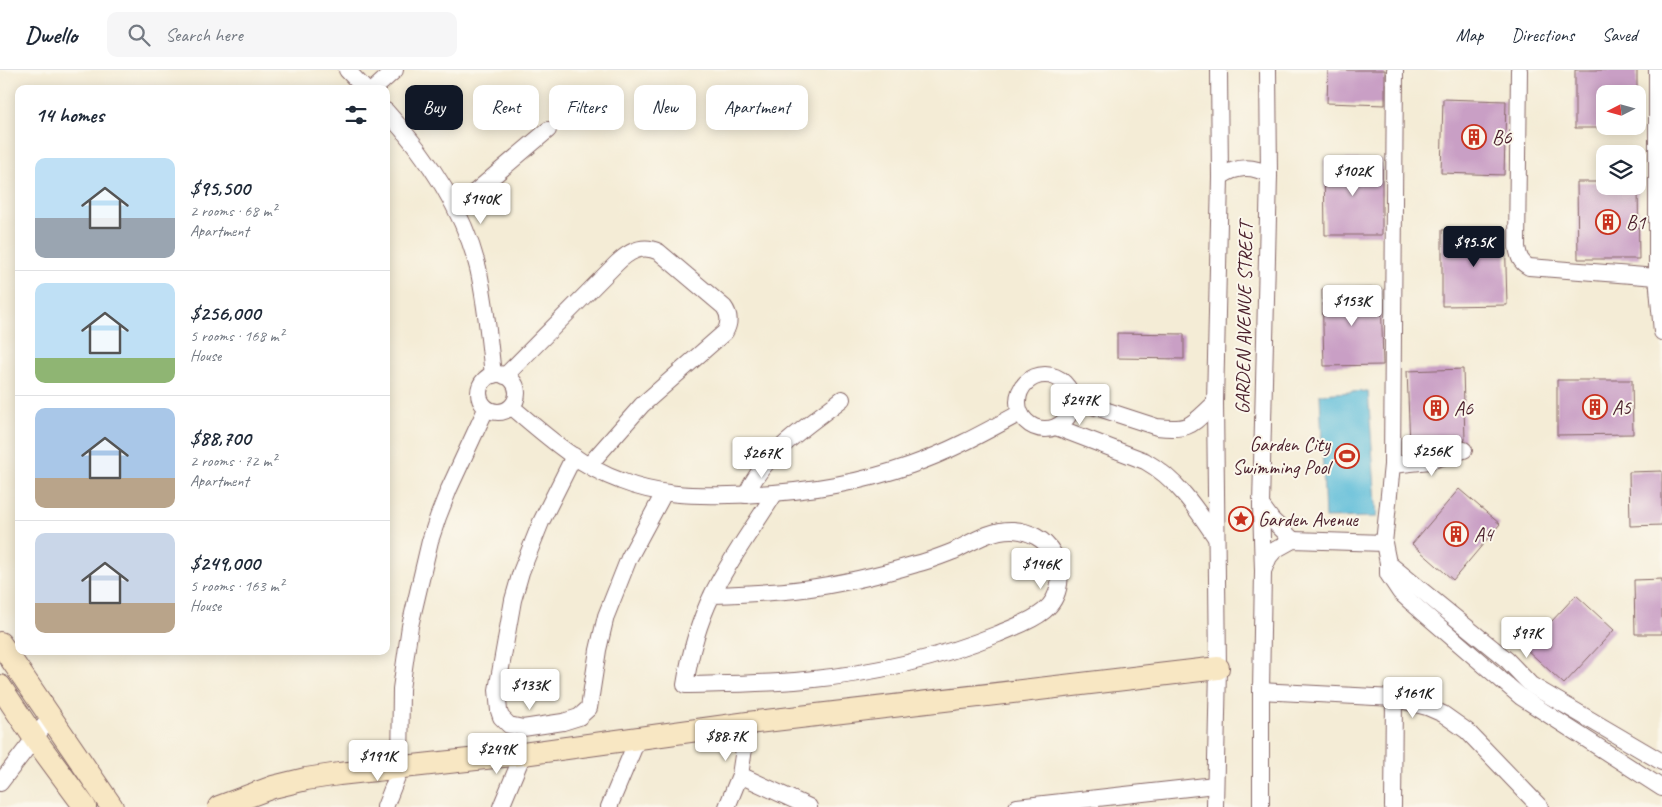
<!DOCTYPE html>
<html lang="en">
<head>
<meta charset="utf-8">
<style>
  :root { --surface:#fff; --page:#f6f6f7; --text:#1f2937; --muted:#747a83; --line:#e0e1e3; --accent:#111827 }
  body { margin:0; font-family:Caveat,sans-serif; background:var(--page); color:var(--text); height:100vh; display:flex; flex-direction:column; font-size:19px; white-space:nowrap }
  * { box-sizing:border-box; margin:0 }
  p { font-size:16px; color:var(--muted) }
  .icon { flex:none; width:28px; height:28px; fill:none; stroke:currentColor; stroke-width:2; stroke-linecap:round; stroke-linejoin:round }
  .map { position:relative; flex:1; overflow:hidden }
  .side { position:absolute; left:15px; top:15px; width:375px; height:570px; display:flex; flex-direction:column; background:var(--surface); border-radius:10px; box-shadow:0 2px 12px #0003 }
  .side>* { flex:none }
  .guide { position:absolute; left:405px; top:15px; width:475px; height:45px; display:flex; gap:10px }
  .needle { width:32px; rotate:264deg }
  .fabs { position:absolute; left:1596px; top:15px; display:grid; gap:10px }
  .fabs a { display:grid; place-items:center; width:50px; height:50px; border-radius:10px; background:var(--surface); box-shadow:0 2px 12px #0003; font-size:25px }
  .price { position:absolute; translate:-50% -42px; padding:0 11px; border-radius:5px; background:#fff; color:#222; font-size:16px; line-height:32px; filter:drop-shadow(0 1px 2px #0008) }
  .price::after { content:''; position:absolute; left:50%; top:30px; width:15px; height:11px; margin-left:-8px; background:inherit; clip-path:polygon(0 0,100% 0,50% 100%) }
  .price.on { background:var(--accent); color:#fff }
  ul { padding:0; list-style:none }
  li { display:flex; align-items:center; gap:15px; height:125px; padding:0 20px }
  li+li { border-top:1px solid var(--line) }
  li span { display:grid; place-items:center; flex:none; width:140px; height:100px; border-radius:10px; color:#555 }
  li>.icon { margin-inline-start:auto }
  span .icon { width:60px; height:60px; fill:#fffc; stroke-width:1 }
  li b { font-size:21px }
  h2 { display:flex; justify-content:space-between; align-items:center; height:60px; padding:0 20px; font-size:21px }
  .tag { padding:0 18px; border-radius:10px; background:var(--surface); box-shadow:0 2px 12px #0003; font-size:18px; line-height:45px }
  .tag.on { background:var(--accent); color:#fff }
  header { display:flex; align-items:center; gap:30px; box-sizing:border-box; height:70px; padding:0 25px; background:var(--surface); border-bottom:1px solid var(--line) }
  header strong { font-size:24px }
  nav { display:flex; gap:28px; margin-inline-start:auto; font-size:18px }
  .search { width:350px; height:45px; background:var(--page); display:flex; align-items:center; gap:12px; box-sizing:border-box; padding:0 18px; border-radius:10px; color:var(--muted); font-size:19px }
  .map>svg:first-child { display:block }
  .water { fill:#5abbd8; stroke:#526d82 }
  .building { fill:#c99fc5 }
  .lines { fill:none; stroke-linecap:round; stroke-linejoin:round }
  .street-casing { stroke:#866767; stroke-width:18 }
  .secondary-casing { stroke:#866767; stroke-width:24 }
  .street { stroke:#fff; stroke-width:16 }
  .secondary { stroke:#f8e7c3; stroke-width:22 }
  .labels { text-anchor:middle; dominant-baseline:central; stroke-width:4; stroke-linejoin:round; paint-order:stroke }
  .poi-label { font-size:20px; fill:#4a1f2b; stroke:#fbf7ec; text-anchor:start }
  .street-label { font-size:20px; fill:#4a1f2b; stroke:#fbf7ec }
</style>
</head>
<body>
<header>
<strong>Dwello</strong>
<div class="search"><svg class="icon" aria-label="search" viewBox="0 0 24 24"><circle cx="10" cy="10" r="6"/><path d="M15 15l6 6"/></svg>Search here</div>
<nav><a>Map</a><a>Directions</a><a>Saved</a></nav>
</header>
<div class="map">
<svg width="1662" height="737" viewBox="0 0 1662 737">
  <rect width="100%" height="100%" fill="#fbf7ec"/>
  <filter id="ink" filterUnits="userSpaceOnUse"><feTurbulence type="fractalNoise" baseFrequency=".02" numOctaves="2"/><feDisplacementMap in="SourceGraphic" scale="10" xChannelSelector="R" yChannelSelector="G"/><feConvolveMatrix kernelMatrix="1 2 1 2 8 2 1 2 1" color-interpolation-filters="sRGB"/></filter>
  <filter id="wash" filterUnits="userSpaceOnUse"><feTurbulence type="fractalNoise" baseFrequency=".0096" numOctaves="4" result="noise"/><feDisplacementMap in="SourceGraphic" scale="20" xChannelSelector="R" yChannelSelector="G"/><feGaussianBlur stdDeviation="1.12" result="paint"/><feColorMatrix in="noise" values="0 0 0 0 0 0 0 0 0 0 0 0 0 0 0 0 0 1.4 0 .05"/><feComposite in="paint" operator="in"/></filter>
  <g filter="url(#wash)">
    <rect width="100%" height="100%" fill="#f4ecd6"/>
    <polygon class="water" points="1368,321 1377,447 1325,448 1320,324"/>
    <g id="blocks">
      <g class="building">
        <polygon points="1328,0 1385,0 1385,35 1327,33"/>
        <polygon points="1575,0 1637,0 1637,24 1605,24 1605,58 1575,58"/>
        <polygon points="1443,29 1506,31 1504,105 1441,103"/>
        <polygon points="1324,89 1382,89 1382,165 1325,165"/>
        <polygon points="1577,112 1605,112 1605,116 1638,116 1639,189 1578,189"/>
        <polygon points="1505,159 1507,235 1442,236 1442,160"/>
        <polygon points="1381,218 1383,295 1324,296 1322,219"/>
        <polygon points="1117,263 1184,264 1184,289 1117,288"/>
        <polygon points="1463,299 1465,370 1447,375 1410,376 1407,301"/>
        <polygon points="1557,310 1632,310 1633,364 1557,365"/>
        <polygon points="1662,401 1662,455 1630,456 1629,402"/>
        <polygon points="1459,419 1500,454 1453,510 1412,474"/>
        <polygon points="1662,509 1662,564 1635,564 1634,510"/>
        <polygon points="1576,525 1614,560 1564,614 1526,579"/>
      </g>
    </g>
  </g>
  <g filter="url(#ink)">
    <use href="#blocks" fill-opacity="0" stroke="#866767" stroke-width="1"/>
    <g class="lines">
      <defs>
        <g id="street">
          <polyline points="347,0 365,19"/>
          <polyline points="1395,0 1392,395 1384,473 1388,493 1388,504 1400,522 1412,533 1521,627 1662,718"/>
          <path d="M1519,0L1517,177C1519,187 1520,192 1529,197L1657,207"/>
          <polyline points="1657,0 1657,207 1662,262"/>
          <polyline points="374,19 395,0"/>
          <path d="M386,41C428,87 463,138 478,198C486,233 489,269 493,305"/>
          <path d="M1220,107C1237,96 1252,95 1269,105"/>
          <polyline points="456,138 548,60"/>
          <circle cx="498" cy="323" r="19"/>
          <circle cx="1045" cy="332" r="27"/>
          <path d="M505,306L616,194C628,182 642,173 659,182L724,237C730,245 730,253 725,262L642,335L589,395"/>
          <path d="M1071,329L1157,357C1191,361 1191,355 1215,333"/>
          <path d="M512,337C545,365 579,396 621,411C656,425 692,426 729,425C791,424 852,416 911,395C949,382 985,362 1020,343"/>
          <path d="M1056,357L1145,391C1177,409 1196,438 1216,468"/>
          <polyline points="574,386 541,452 521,502 513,530 497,620 499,641 501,647 509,655 523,658 563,652 579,647 589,638 598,580 606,546 629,488 664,423"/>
          <polyline points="1392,395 1430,391 1464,380"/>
          <path d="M746,425C766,381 805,358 842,329"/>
          <polyline points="1261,435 1272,450 1293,470"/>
          <polyline points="1388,493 1507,590 1531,615 1662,692"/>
          <polyline points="1263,501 1269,487 1275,480 1293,470 1384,473"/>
          <path d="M712,525C742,524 773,523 803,519C841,514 879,505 916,494C929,491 941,486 954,481C972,472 992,459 1013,460C1029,461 1045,469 1053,483C1064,502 1061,527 1044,541C1031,552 1013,557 998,564C936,589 871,604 805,610C765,614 725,614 685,615C690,584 698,554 712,525C729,490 754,457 775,423"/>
          <polyline points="1261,621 1394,628 1427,637 1443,644 1467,661 1540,737"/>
          <polyline points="740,705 809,737"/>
          <polyline points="0,713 50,648"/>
          <polyline points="385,737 400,699 401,619 410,556 430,471 438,447 449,419 486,339"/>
          <polyline points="501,737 523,684"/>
          <polyline points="609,737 638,668"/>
          <polyline points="727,737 740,705 748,653"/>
          <polyline points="1017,737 1215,715"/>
          <polyline points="1215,737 1218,598 1215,333 1220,107 1219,0"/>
          <polyline points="1261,737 1261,621 1263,501 1261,435 1269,105 1268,0"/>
          <polyline points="1393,737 1394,628"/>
        </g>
        <g id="secondary">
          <polyline points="0,573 112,737"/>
          <polyline points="0,616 35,669 85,737"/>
          <polyline points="219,737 273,717 306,709 339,704 523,684 748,653 1218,598"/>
        </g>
      </defs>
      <use href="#street" class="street-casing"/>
      <use href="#secondary" class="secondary-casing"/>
      <use href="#street" class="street"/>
      <use href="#secondary" class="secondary"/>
    </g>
  </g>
  <defs>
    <symbol id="building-ring" viewBox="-11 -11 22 22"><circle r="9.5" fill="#fbf7ec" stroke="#c8321e" stroke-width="1.5"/><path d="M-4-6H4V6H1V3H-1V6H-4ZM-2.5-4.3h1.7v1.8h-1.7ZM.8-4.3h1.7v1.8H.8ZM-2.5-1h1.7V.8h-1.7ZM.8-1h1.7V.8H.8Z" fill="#c8321e"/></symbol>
    <symbol id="stadium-ring" viewBox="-11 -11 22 22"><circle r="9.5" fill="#fbf7ec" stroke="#c8321e" stroke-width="1.5"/><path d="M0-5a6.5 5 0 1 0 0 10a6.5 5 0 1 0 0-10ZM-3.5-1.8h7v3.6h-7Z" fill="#c8321e"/></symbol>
    <symbol id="sight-ring" viewBox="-11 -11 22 22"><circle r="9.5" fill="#fbf7ec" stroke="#c8321e" stroke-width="1.5"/><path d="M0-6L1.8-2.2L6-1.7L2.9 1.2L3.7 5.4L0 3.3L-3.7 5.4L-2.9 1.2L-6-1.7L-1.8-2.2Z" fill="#c8321e"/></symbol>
  </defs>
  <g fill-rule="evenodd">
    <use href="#building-ring" x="1460" y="53" width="28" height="28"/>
    <use href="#building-ring" x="1594" y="138" width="28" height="28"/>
    <use href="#building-ring" x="1581" y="323" width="28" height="28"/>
    <use href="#building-ring" x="1422" y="324" width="28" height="28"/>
    <use href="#stadium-ring" x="1333" y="372" width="28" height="28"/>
    <use href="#sight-ring" x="1227" y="435" width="28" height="28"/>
    <use href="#building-ring" x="1442" y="450" width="28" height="28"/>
  </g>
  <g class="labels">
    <g class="poi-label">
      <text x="1492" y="67">B6</text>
      <text x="1626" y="152">B1</text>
      <text x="1612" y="337">A5</text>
      <text x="1454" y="338">A6</text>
      <text x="1330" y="374" text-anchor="end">Garden City<tspan x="1330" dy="23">Swimming Pool</tspan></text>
      <text x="1258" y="449">Garden Avenue</text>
      <text x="1474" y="464">A4</text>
    </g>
    <g class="street-label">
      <text transform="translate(1244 248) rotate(-89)">GARDEN AVENUE STREET</text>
    </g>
  </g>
</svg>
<div class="fabs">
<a><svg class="needle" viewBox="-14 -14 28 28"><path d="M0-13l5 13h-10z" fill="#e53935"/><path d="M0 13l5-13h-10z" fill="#747a83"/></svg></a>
<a><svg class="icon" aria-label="layers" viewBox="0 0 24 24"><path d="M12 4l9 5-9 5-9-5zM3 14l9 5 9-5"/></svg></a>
</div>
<b class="price" style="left:1353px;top:127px">$102K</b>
<b class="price" style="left:481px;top:155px">$140K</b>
<b class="price on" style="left:1474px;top:198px">$95.5K</b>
<b class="price" style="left:1352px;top:257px">$153K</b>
<b class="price" style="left:1080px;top:356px">$247K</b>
<b class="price" style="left:1432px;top:407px">$256K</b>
<b class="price" style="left:762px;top:409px">$267K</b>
<b class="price" style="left:1041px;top:520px">$146K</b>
<b class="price" style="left:1527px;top:589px">$97K</b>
<b class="price" style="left:530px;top:641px">$133K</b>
<b class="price" style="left:1413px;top:649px">$161K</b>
<b class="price" style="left:726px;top:692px">$88.7K</b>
<b class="price" style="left:497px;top:705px">$249K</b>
<b class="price" style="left:378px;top:712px">$191K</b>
<div class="guide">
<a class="tag on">Buy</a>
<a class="tag">Rent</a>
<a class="tag">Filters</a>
<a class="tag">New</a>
<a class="tag">Apartment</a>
</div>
<section class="side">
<h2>14 homes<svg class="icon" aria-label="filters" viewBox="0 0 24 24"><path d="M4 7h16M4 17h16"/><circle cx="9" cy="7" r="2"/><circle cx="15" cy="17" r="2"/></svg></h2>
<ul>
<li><span style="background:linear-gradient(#bfe0f5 60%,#9aa5b1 0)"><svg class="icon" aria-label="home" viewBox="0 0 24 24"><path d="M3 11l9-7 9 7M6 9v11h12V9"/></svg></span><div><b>$95,500</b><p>2 rooms · 68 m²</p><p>Apartment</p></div></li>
<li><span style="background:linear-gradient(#bfe0f5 75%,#8fb573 0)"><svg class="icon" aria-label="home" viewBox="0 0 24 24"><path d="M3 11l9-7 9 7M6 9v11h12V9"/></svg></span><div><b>$256,000</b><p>5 rooms · 168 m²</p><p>House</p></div></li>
<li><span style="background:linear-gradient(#a9c7e8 70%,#b9a48a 0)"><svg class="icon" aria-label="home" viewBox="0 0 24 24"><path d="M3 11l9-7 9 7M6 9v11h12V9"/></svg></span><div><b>$88,700</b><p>2 rooms · 72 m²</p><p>Apartment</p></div></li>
<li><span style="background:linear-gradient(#c9d6e8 70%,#b9a48a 0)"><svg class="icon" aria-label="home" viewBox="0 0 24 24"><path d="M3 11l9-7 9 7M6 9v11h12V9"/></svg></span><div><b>$249,000</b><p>5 rooms · 163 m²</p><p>House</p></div></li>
</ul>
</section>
</div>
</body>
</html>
